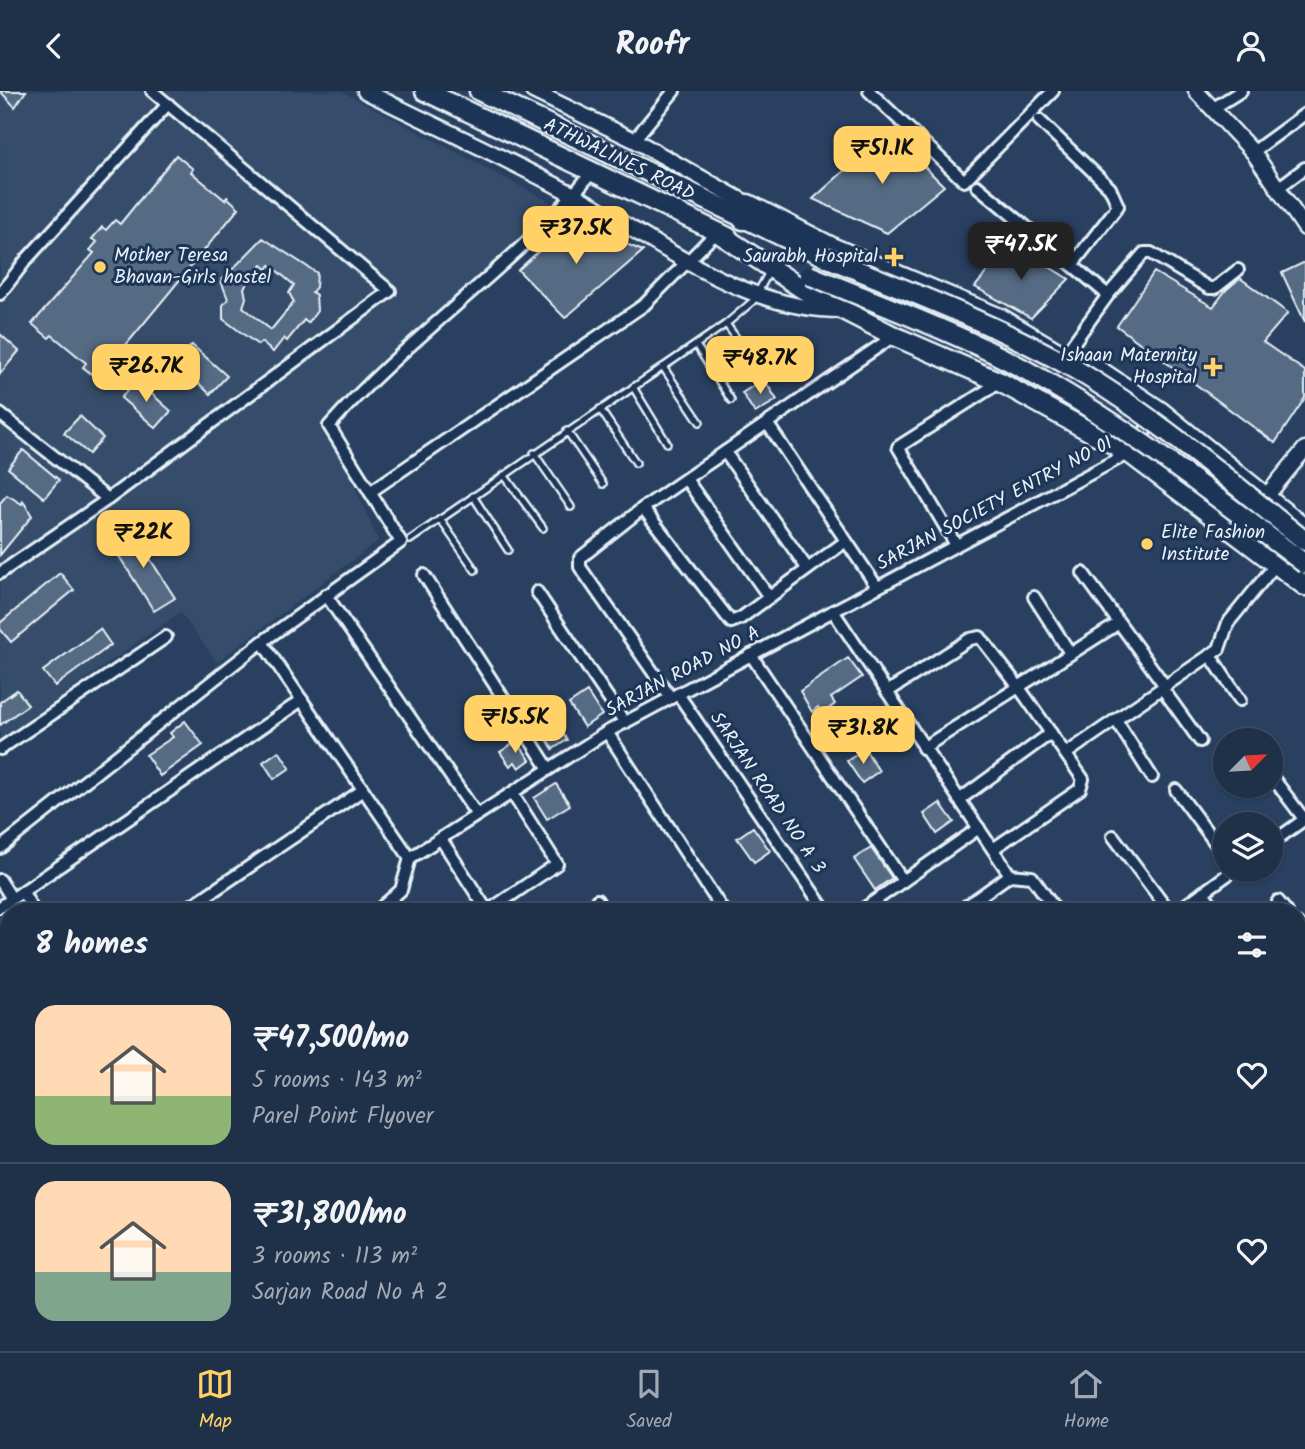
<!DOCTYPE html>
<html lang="en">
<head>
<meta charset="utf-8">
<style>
  :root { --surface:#1f3049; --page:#273850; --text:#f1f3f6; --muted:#a1a9b4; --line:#3c4b61; --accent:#ffd166 }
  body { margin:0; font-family:Kalam,sans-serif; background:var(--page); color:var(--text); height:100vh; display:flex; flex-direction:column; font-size:26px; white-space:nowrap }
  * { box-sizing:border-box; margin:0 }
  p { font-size:23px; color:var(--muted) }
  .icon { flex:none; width:38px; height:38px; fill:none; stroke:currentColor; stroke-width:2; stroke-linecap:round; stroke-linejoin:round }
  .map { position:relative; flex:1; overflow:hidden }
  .drawer { position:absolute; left:0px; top:812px; width:1306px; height:448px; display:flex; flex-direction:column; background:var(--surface); border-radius:28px 28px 0 0; box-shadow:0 2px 5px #0004,0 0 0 2px var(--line) }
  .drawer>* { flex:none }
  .needle { width:46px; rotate:66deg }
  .tools { position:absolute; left:1213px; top:637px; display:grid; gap:14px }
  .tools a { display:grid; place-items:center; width:70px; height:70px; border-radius:50%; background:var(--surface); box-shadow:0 2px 5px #0004,0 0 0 2px var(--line); font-size:35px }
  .price { position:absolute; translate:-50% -60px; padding:0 16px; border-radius:14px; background:var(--accent); color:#111; font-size:23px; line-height:46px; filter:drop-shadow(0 2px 4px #0008) }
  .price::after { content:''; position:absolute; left:50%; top:42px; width:21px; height:16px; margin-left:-10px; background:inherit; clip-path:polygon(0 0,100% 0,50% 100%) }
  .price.on { background:#222; color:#fff }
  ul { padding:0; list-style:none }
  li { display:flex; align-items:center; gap:21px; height:175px; padding:0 35px }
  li+li { border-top:2px solid var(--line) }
  li span { display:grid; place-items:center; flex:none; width:196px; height:140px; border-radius:21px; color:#555 }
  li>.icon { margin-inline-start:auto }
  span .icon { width:84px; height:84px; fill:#fffc; stroke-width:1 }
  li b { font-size:30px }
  h2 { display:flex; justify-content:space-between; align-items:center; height:84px; padding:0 35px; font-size:30px }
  header { display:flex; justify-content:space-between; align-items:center; height:91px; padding:0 35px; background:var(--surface); font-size:32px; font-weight:800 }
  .tab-bar { display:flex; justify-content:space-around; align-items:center; height:98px; border-top:2px solid var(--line); background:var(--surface); font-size:19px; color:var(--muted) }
  .tab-bar a { display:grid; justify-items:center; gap:4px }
  .tab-bar .on { color:var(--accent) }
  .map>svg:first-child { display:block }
  .built { fill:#364d6b }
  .building { fill:#556a83; stroke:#e8f1f8; stroke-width:2; fill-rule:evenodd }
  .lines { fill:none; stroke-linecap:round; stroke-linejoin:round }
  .service-casing { stroke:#e8f1f8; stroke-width:10 }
  .minor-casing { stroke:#e8f1f8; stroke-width:16 }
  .tertiary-casing { stroke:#e8f1f8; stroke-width:19 }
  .secondary-casing { stroke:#e8f1f8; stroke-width:21 }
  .primary-casing { stroke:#e8f1f8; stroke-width:23 }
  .service { stroke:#1d3557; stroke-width:5 }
  .minor { stroke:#1d3557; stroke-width:10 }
  .tertiary { stroke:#1d3557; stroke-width:14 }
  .secondary { stroke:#1d3557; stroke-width:16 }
  .primary { stroke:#1d3557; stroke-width:18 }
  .primary-bridge-casing { stroke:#e8f1f8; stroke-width:23; stroke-linecap:butt }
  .primary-bridge { stroke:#1d3557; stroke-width:18 }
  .poi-dot { fill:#ffd166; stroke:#1d3557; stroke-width:2.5 }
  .labels { text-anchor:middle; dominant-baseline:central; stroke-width:6; stroke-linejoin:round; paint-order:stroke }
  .street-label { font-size:19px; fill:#e8f1f8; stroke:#1d3557 }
  .poi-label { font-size:19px; fill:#e8f1f8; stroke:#1d3557; text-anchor:start }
</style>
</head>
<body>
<header><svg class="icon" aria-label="back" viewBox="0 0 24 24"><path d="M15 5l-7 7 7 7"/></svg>Roofr<svg class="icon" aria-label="person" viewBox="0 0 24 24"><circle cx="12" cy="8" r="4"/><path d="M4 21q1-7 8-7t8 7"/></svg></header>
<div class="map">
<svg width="1305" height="1260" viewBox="0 0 1305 1260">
  <rect width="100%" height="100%" fill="#294061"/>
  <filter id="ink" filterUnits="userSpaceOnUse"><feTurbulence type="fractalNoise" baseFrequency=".0143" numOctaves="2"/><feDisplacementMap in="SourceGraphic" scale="14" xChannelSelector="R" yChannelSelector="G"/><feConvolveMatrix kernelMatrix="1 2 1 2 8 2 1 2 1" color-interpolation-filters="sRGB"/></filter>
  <g filter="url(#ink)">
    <polygon class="built" points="0,0 341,0 563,118 329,335 378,450 217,571 180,521 0,649"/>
    <g class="building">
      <polygon points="0,0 26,0 15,16"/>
      <polygon points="888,40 944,95 887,142 813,108"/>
      <polygon points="176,64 193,78 191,81 225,109 227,106 239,117 107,277 110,280 101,291 83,276 86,272 52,244 49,247 32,233 94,162 90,159 97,151 92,148 102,136 106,139 115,129 120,133"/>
      <polygon points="572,130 643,160 565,227 518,179"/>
      <path d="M263,147L317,182L316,196L312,201L316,204L317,220L308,232L304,229L287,250L284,247L273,261L261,251L258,254L223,228V214L228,208L221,190ZM262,174L267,178L270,174L294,194L289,202L294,211L271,239L243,216L246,207L244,197Z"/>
      <polygon points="1005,158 1024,161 1069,188 1031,227 975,196"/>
      <polygon points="1305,171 1305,231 1282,182"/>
      <polygon points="1154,181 1213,216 1226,199 1240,187 1288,222 1263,251 1305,280 1305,307 1275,352 1117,235"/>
      <polygon points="0,243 19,260 0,283"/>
      <polygon points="192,254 227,285 210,303 176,271"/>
      <polygon points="764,288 777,309 755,322 742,302"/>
      <polygon points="136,289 171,320 156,337 121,307"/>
      <polygon points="80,325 103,347 89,363 64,342"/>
      <polygon points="23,359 59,389 44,407 8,377"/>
      <polygon points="7,404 22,413 23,410 32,425 0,464 0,412"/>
      <polygon points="131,438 175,507 154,520 110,451"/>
      <polygon points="60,482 74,499 11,551 0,538 0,532"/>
      <polygon points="100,538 111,554 55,595 43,580"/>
      <polygon points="848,567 862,586 831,607 835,613 822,623 818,616 812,621 800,600"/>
      <polygon points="17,599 28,614 0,634 0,611"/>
      <polygon points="587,601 602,624 584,636 569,613"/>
      <polygon points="551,625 567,649 553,658 538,634"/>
      <polygon points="185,630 203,654 160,685 146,664 173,646 170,642"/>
      <polygon points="517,650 530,669 519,677 515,671 510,675 500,661"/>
      <polygon points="865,658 879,680 862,692 847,670"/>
      <polygon points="279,660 290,677 274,688 263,671"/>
      <polygon points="556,693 570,714 547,728 534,707"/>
      <polygon points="940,712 954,731 937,743 924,723"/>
      <polygon points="753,736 770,760 754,771 737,747"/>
      <polygon points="871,757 892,787 875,799 854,768"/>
    </g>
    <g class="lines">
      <defs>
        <g id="service">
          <polyline points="726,233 762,282"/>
          <polyline points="696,254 731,309"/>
          <polyline points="663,276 700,331"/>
          <polyline points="633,296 667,352"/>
          <polyline points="600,318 636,372"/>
          <polyline points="567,340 603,393"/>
          <polyline points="534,362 571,416"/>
          <polyline points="504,384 543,437"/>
          <polyline points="473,405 508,459"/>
          <polyline points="440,428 475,479"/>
          <polyline points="410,449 726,233 753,210 769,181"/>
          <polyline points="720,1260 734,1251"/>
        </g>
        <g id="minor">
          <polyline points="869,0 964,90 1053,0"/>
          <polyline points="1212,18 1241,0"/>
          <polyline points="1039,29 1110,97 1118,115 1072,174 1108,204 1064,265"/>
          <polyline points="634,49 674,0"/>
          <polyline points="1253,61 1305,23"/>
          <polyline points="977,95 1072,174"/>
          <polyline points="1278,97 1305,77"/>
          <polyline points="0,203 26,169 168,13"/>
          <polyline points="1108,204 1144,162 1151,162 1209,197 1215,197 1238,179"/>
          <polyline points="0,323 108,408"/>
          <polyline points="767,332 877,496"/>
          <polyline points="725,361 807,477"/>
          <polyline points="686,388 769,506"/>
          <polyline points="370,401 644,214 717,141"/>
          <polyline points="643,417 731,531 741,527 846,450"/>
          <polyline points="956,454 898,356 1000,291"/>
          <polyline points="0,482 108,408 390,200 152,0"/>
          <polyline points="1083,482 1165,595"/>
          <polyline points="424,484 549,678"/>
          <polyline points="537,501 625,632"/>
          <polyline points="326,504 477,724"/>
          <polyline points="1034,506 1070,562"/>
          <polyline points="833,520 1010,784 958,821"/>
          <polyline points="262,551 410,767"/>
          <polyline points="751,564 903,790"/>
          <polyline points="1210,564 1240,609"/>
          <polyline points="1162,597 1200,650"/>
          <polyline points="887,601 970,548 980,546 1018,595 1083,688 1080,698 993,758"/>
          <polyline points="678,603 826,821"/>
          <polyline points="671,607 580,476 580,467 643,417 894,245"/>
          <polyline points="1116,629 1152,686"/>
          <polyline points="607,641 724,821"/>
          <polyline points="923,657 1119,532"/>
          <polyline points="0,658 166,546"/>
          <polyline points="1067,662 1219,558 1228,532 1276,473"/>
          <polyline points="1270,683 1304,728"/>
          <polyline points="1176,699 1225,765"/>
          <polyline points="959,709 1051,642"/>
          <polyline points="1113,745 1170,821"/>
          <polyline points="441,748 488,821"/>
          <polyline points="1270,753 1305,728"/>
          <path d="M0,757L262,551L401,451L329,335C410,243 516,175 594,79"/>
          <polyline points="410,767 607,641 1129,362 1156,325"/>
          <polyline points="1010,784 1032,786 1057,821"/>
          <polyline points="0,789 12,808"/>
          <polyline points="23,801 34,821"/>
          <polyline points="1203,801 1217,821"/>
          <polyline points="597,809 604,821"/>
          <polyline points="1278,810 1287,821"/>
          <polyline points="0,816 302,609"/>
          <polyline points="488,820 557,773 512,702"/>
          <polyline points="182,821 363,699"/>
          <polyline points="376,821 401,799 410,767"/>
          <polyline points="859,821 979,737"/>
          <polyline points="1176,821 1234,779"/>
          <polyline points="1297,833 1305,843"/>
          <polyline points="0,887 9,882"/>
          <polyline points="1297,914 1305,908"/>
          <polyline points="1297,929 1305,941"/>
          <polyline points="0,968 9,962"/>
          <polyline points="1297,1063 1305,1074"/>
          <polyline points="0,1113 9,1129"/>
          <polyline points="0,1200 9,1196"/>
          <polyline points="0,1242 11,1260"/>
          <polyline points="55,1251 59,1260"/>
          <polyline points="255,1251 262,1260"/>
          <polyline points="361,1251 370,1260"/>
          <polyline points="619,1251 625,1260"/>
          <polyline points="1246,1251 1252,1260"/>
          <polyline points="144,1260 168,1251"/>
          <polyline points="290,1260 301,1251"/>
          <polyline points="525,1260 534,1251"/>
        </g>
        <g id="tertiary">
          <path d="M365,0C435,35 506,67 574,104C659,150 742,220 843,219"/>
          <polyline points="533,0 634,49 748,113"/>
          <polyline points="1196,0 1253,61 1305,137"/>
          <polyline points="1241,436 1305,358"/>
        </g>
        <g id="secondary">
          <polyline points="1297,1199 1305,1197"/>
          <polyline points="1287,1251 1300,1260"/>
          <polyline points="1265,1260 1275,1251"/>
        </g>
        <g id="primary">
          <polyline points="425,0 728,146"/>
          <polyline points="479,0 823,165"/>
          <polyline points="743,129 748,113 834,157 1000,227 1064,265 1103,282 1160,320 1305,438"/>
          <polyline points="717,141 804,199 894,245 1000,291 1129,362 1305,495"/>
        </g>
      </defs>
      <use href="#service" class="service-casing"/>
      <use href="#minor" class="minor-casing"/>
      <use href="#tertiary" class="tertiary-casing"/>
      <use href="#secondary" class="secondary-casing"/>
      <use href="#primary" class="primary-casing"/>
      <use href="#service" class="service"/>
      <use href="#minor" class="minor"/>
      <use href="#tertiary" class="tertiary"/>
      <use href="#secondary" class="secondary"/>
      <use href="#primary" class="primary"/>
      <defs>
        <g id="primary-bridge">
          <path d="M823,165C905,199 988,230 1066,273C1152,322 1228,389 1305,450"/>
          <path d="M809,184C869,209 932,232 991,261C1105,317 1204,397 1305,473"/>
        </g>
      </defs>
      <use href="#primary-bridge" class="primary-bridge-casing"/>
      <use href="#primary-bridge" class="primary-bridge"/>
    </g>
  </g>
  <g class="poi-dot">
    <path d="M890.5 155.5h7v7h7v7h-7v7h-7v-7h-7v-7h7z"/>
    <circle cx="100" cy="176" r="7"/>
    <path d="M1209.5 265.5h7v7h7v7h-7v7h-7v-7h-7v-7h7z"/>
    <circle cx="1147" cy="453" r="7"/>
  </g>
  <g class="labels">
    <g class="street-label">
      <text transform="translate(619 69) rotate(26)">ATHWALINES ROAD</text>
      <text transform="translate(995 413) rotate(-28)">SARJAN SOCIETY ENTRY NO 01</text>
      <text transform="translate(683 581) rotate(-28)">SARJAN ROAD NO A</text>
      <text transform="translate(767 702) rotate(56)">SARJAN ROAD NO A 3</text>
    </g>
    <g class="poi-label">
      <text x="114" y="165">Mother Teresa<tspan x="114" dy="22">Bhavan-Girls hostel</tspan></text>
      <text x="878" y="166" text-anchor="end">Saurabh Hospital</text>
      <text x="1197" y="265" text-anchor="end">Ishaan Maternity<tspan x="1197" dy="22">Hospital</tspan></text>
      <text x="1161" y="442">Elite Fashion<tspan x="1161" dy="22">Institute</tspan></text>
    </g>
  </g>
</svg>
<div class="tools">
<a><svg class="needle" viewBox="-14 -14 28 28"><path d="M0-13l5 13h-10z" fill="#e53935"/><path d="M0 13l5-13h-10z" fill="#a1a9b4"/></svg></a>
<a><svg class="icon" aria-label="layers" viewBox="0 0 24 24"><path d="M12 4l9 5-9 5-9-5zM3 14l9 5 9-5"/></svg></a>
</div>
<b class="price" style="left:882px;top:95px">₹51.1K</b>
<b class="price" style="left:576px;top:175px">₹37.5K</b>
<b class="price on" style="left:1021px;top:191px">₹47.5K</b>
<b class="price" style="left:760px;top:305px">₹48.7K</b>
<b class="price" style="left:146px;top:313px">₹26.7K</b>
<b class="price" style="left:143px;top:479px">₹22K</b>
<b class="price" style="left:515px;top:664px">₹15.5K</b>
<b class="price" style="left:863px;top:675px">₹31.8K</b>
<section class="drawer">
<h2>8 homes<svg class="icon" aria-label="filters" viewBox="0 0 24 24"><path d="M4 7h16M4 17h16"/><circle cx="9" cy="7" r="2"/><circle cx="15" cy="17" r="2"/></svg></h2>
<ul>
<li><span style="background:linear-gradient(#ffd9b3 65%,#8fb573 0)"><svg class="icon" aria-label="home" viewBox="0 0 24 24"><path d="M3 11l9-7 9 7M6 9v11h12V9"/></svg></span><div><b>₹47,500/mo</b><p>5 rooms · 143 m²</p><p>Parel Point Flyover</p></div><svg class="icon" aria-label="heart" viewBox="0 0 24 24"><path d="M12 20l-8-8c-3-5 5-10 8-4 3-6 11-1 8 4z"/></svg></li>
<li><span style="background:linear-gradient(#ffd9b3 65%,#7fa58c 0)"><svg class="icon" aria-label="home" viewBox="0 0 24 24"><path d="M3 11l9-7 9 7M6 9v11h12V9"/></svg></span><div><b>₹31,800/mo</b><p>3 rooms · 113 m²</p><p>Sarjan Road No A 2</p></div><svg class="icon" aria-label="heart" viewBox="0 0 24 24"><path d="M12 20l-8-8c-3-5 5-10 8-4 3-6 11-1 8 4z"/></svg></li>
</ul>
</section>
</div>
<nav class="tab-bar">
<a class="on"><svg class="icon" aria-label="map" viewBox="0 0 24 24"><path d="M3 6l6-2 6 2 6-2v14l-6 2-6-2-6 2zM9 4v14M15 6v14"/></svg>Map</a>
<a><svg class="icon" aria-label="saved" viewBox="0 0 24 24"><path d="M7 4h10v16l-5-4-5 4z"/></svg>Saved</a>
<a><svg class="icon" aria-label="home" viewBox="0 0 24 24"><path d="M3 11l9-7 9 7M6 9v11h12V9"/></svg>Home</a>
</nav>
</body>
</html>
